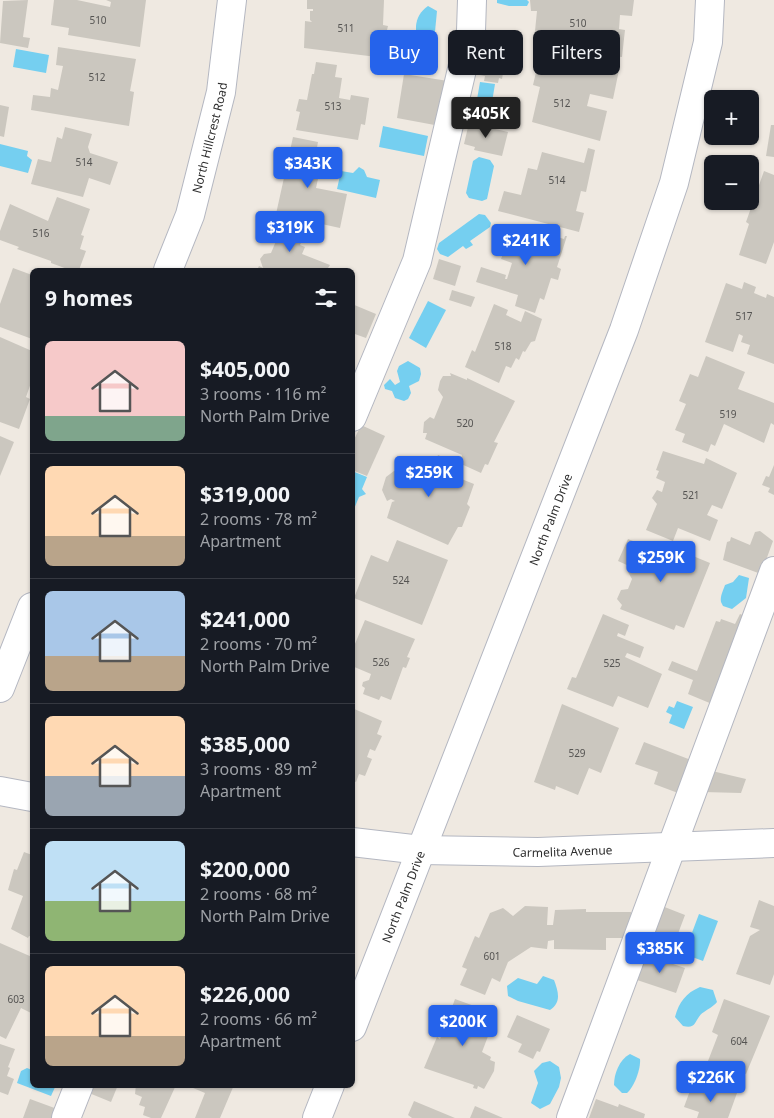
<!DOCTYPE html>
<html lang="en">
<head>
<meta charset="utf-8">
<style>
  :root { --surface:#171b24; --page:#20242c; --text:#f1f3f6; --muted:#9ea1a6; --line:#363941; --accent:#2563eb }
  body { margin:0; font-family:"Noto Sans",sans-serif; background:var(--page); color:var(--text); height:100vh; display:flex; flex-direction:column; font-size:19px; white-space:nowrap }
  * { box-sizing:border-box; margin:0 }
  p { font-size:16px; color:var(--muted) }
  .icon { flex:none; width:28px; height:28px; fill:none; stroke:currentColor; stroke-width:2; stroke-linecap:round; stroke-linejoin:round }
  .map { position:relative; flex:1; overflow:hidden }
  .panel { position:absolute; left:30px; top:268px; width:325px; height:820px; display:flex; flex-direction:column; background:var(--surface); border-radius:8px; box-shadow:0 1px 4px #0004 }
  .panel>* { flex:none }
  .banner { position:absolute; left:370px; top:30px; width:329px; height:45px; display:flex; gap:10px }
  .tools { position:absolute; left:704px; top:90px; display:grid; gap:10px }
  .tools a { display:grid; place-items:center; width:55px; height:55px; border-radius:8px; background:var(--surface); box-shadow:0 1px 4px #0004; font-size:25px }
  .price { position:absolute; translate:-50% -42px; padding:0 11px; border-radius:5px; background:var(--accent); color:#fff; font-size:16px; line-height:32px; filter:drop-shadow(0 1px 2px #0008) }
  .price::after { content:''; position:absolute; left:50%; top:30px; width:15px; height:11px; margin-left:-8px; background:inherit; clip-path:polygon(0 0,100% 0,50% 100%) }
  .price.current { background:#222; color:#fff }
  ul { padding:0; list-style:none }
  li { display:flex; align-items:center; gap:15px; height:125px; padding:0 15px }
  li+li { border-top:1px solid var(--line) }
  li span { display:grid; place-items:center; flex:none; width:140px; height:100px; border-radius:8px; color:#555 }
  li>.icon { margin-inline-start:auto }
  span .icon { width:60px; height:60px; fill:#fffc; stroke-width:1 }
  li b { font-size:21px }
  h2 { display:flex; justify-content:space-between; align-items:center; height:60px; padding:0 15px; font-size:21px }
  .pill { padding:0 18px; border-radius:8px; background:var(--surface); box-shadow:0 1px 4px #0004; font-size:18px; line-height:45px }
  .pill.current { background:var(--accent); color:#fff }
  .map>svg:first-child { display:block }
  .water { fill:#75cff0 }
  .building { fill:#cbc7bf }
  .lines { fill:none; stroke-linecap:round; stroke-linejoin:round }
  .minor-casing { stroke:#b4b7c1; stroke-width:30 }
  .minor { stroke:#fff; stroke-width:28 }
  .labels { text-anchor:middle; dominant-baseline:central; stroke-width:4.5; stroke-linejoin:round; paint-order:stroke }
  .number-label { font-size:10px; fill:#555452 }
  .street-label { font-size:12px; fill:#2e2e2e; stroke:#fff }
</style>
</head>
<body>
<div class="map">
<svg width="774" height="1118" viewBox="0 0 774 1118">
  <rect width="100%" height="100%" fill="#efe9e1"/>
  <g class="water">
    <polygon points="497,0 527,0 529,2 527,6 509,6 497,3"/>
    <path d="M428,6L437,11L434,42L425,48C412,36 413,16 428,6Z"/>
    <polygon points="16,49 49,55 46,73 13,67"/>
    <polygon points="480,82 495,84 489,120 474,117"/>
    <polygon points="383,126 428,136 424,156 379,147"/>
    <polygon points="0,144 28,151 27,156 32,160 28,173 0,166"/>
    <polygon points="479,157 490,160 494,166 487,199 482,201 469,198 466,193 473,161"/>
    <polygon points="359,167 364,170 367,177 380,180 376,198 337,189 341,171 353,173"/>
    <polygon points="479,214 485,215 491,223 490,227 470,241 473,245 466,249 463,246 448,257 440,254 437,249 439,243"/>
    <polygon points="428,301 446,310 426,348 409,338"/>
    <polygon points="408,361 420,368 421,374 419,381 409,386 411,393 408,399 404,401 395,398 392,391 385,389 384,385 390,379 395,385 400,382 397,371 399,366"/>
    <polygon points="352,471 367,477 362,489 366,494 359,497 354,509"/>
    <path d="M739,575L749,578L746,598L732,609L723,606L721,602C720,596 723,591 725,585L733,582Z"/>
    <polygon points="677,701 693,707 684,729 669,723 672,715 666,712 669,706 674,708"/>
    <polygon points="699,914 718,921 703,961 684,954"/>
    <path d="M543,976L554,980C558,991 562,1002 550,1010L518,1001L508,996L507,986L518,978L537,984Z"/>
    <path d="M700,987L713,990L717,1002C713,1007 709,1008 704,1012C694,1018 698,1030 683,1026L675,1017C679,1002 686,993 700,987Z"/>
    <path d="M630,1054L640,1059C641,1069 634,1087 627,1093H622L614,1085C614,1074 619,1060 630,1054Z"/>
    <polygon points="550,1061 559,1067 561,1078 559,1087 550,1104 540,1109 531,1103 538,1083 534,1071 542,1063"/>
    <polygon points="27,1068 32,1070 32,1085 56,1085 51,1096 17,1083 21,1071"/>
  </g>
  <g class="building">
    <polygon points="28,0 23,37 30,38 28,48 0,43 3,1"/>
    <polygon points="54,0 77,0 110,7 111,2 106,0 146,0 140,47 68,35 69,28 51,25"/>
    <polygon points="307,0 384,0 383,25 388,26 387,30 391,33 390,40 386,43 385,58 304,48 305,21 312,22 310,20 310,11 313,11 313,9 307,9"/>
    <polygon points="530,0 634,0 632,16 620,15 619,29 625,30 622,57 568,52 568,48 534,41 537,11 531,11"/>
    <polygon points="58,47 136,59 130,91 134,92 129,126 31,110 33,95 50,97 51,88 58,90 63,66 56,65"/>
    <polygon points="482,47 504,50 503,55 506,56 502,79 499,78 498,83 484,81 485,76 474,74 478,52 481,53"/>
    <polygon points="316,62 337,65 335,77 342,78 339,98 350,100 351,95 369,98 365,125 361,124 358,140 296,130 300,112 296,111 299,99 307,100 312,74 314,74"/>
    <polygon points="589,62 619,70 613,99 590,94 587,106 607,111 600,141 532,122 540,87 533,85 537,68 561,73 563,64 587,69"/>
    <polygon points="404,74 448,81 440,126 397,118"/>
    <polygon points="0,105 9,107 4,137 0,136"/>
    <polygon points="469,123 508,132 502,156 474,150 475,147 464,144"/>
    <polygon points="771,125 774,125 774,157 766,156"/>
    <polygon points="65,127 92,134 88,147 90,153 118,162 110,185 89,178 83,197 31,184 38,159 51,162 57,137 62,139"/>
    <polygon points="293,137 318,142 315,158 322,160 316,188 347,194 340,228 276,214"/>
    <polygon points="588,148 595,150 586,192 581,191 576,211 584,213 579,232 498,211 504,191 521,195 528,168 537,170 542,152 584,163"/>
    <polygon points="764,171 774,175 774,242 766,264 739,255 749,224 746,222"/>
    <polygon points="57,197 90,209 81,235 84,236 80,249 86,251 79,270 70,270 51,263 51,261 17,249 19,247 0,240 0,231 10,204 48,221"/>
    <polygon points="284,222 306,231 300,245 305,247 302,254 330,265 328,268 332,270 257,270 259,266 263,268 260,259 264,254 271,253"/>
    <polygon points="501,224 529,232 528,235 545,241 547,234 564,239 565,236 567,236 557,267 561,269 558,280 551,278 544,300 540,298 535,313 515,306 518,295 476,282 481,267 506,275 505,279 507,279 512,263 501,259 505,249 494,245"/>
    <polygon points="439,259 461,266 455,286 433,279"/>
    <polygon points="13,268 32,275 32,339 0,327 0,304"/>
    <polygon points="744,282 756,287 754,293 766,298 767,294 774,297 774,364 747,354 750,345 741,342 743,336 739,334 733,352 705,342 726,283 742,289"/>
    <polygon points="452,290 475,297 471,307 449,300"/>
    <polygon points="352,304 376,314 366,338 352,333"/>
    <polygon points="494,304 508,310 506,315 521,322 525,311 542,319 535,341 531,342 525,352 523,351 519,360 516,358 511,368 506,366 499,383 465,367 472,350 475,352"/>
    <polygon points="0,337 32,351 32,380 26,397 30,399 19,429 0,422"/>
    <polygon points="706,356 745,372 738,389 774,403 774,425 771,423 764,443 724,424 715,446 711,444 708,452 682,442 685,434 675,430 686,404 679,401 690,374 698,377"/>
    <polygon points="450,373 467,380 467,378 515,401 494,442 498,443 488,465 485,464 481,473 459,463 462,455 425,439 427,433 423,433 424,422 430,417 434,419 443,397 438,390 440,381 443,376 451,376"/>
    <polygon points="361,425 385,436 367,476 352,470 352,444"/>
    <polygon points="0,436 14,442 0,476"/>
    <polygon points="663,451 704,464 706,458 737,473 722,509 712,505 707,515 718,520 710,541 678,528 673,541 646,530 657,504 652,498 657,490 662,492 665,482 656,478 659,471 656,470"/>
    <polygon points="438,455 459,464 454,476 474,484 467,504 470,507 462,527 458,527 448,545 387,518 392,502 395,501 391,499 387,501 382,490 386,477 394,471 401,470 403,463 414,459 433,468"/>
    <polygon points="774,465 774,495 768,492 770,488 762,485 766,476 769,477"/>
    <polygon points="760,531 773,541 761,574 723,560 727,542 730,541 731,537 750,545 755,532"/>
    <polygon points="628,539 655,550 659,542 710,563 684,628 676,625 674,630 620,609 622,605 617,599 621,590 628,589 632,579 628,572 629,566 618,561"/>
    <polygon points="397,540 448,560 422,625 354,598 371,555 388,562"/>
    <polygon points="603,614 629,625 625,636 618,633 617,636 644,647 640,658 627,653 625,657 662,674 648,708 618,696 613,707 567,689 572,677 576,678"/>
    <polygon points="740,614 745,616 712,704 688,694 693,680 668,670 672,661 697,671 716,621 720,622 721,619 735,624"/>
    <polygon points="365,620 415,639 407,657 410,658 406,668 403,667 391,700 381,696 379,700 363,694 365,688 362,686 363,682 369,680 371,674 352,666 352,651"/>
    <polygon points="562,704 619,728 601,773 589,768 578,795 556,786 555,790 534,782"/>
    <polygon points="352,708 382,721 377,734 382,736 375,751 370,749 367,757 372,759 365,776 359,774 356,782 352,780"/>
    <polygon points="644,742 691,760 678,793 654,784 658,772 635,764"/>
    <polygon points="712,771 746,779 741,793 703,792"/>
    <polygon points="24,852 32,855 32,937 29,936 28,938 11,929 23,896 8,890 14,869 17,870"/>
    <polygon points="759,900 774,906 774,974 770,985 736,974 750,936 760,930 750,927"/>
    <polygon points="525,906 548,907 547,925 553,925 555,910 586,909 586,912 631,912 631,919 624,938 606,938 606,950 554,949 554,940 548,941 547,949 531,947 508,962 500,982 492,978 485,995 460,985 467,969 462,967 475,936 479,938 490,913 503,908 513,916"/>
    <polygon points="662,906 685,915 673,947 667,944 665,949 648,943"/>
    <polygon points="0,943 32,957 32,1010 31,1013 21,1008 6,1039 0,1036"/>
    <polygon points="643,954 685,968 676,993 634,979"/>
    <polygon points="455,999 488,1011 481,1027 490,1031 482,1052 491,1057 490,1060 495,1062 494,1071 484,1089 478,1086 477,1089 473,1088 474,1085 424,1068 437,1037 440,1039 444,1030 441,1029 444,1023 446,1024"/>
    <polygon points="724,999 770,1016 746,1074 708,1061 718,1035 712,1032"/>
    <polygon points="517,1015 550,1029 540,1052 537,1051 533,1059 518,1052 522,1044 507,1037"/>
    <polygon points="0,1044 15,1049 8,1067 10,1068 7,1076 14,1079 8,1095 0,1092"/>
    <polygon points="93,1085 118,1085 111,1102 89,1093"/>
    <polygon points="136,1085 176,1085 161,1118 151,1118 143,1115 145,1107 139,1105 142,1097 135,1094"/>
    <polygon points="186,1085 234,1085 220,1118 195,1118 205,1093"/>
    <polygon points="718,1086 737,1093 728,1118 697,1118 699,1112 684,1107 691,1088 714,1097"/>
    <polygon points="30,1099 60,1110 57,1118 23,1118"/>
    <polygon points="596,1099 618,1107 619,1104 645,1114 644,1118 589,1118"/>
    <polygon points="414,1101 455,1118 412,1118 408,1115"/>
    <polygon points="475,1106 503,1118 470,1118"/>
  </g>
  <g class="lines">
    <defs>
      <g id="minor">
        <path id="s1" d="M168,270L190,215L221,92L232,0"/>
        <polyline points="352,417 417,261 471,31 472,0"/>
        <polyline points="0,688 32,607"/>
        <polyline points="0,791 32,797"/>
        <path id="s2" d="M352,842L421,850L538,852L774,843"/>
        <path id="s3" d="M352,1027L624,330L674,183L708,42L710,0"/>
        <polyline points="66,1118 79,1085"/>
        <polyline points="317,1118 330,1085"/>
        <polyline points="571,1118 774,571"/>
      </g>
    </defs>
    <use href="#minor" class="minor-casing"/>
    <use href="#minor" class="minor"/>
  </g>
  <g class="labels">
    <g class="number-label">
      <text x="98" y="20">510</text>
      <text x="578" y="23">510</text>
      <text x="346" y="28">511</text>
      <text x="97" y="77">512</text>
      <text x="562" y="103">512</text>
      <text x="333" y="106">513</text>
      <text x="84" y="162">514</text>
      <text x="557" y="180">514</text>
      <text x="41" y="233">516</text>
      <text x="744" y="316">517</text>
      <text x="503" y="346">518</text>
      <text x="728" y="414">519</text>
      <text x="465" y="423">520</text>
      <text x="691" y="495">521</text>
      <text x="401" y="580">524</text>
      <text x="381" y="662">526</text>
      <text x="612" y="663">525</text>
      <text x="577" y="753">529</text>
      <text x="492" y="956">601</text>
      <text x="16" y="999">603</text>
      <text x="739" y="1041">604</text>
    </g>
    <g class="street-label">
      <text stroke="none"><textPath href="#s1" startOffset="139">North Hillcrest Road</textPath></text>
      <text stroke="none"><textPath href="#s3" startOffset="545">North Palm Drive</textPath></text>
      <text stroke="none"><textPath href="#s2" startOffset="211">Carmelita Avenue</textPath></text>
      <text stroke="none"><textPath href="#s3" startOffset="140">North Palm Drive</textPath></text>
    </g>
  </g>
</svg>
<div class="tools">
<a>+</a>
<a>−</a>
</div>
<b class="price current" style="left:486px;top:139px">$405K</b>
<b class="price" style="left:308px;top:189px">$343K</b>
<b class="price" style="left:290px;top:253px">$319K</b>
<b class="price" style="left:526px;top:266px">$241K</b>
<b class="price" style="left:429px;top:498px">$259K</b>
<b class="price" style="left:661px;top:583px">$259K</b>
<b class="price" style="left:660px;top:974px">$385K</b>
<b class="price" style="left:463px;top:1047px">$200K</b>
<b class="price" style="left:711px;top:1103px">$226K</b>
<div class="banner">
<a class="pill current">Buy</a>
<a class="pill">Rent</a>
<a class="pill">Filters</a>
</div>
<section class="panel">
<h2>9 homes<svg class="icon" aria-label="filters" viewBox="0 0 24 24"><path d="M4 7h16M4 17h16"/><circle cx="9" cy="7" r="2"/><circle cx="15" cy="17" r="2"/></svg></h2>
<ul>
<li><span style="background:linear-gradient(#f6c9c9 75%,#7fa58c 0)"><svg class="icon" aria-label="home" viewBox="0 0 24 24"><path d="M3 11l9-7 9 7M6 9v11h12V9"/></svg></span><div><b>$405,000</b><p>3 rooms · 116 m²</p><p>North Palm Drive</p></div></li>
<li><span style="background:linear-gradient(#ffd9b3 70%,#b9a48a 0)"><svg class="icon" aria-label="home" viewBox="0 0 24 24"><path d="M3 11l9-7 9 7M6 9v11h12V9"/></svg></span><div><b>$319,000</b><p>2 rooms · 78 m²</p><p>Apartment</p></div></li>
<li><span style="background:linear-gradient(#a9c7e8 65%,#b9a48a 0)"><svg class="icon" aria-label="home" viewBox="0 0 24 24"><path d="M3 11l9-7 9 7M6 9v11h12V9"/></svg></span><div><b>$241,000</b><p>2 rooms · 70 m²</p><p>North Palm Drive</p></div></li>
<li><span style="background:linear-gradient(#ffd9b3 60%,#9aa5b1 0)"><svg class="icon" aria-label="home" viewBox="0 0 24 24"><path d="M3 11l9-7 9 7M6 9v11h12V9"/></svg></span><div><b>$385,000</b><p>3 rooms · 89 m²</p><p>Apartment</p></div></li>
<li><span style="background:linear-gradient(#bfe0f5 60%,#8fb573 0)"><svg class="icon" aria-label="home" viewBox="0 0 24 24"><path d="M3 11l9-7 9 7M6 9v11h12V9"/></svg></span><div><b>$200,000</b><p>2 rooms · 68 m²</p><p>North Palm Drive</p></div></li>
<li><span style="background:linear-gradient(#ffd9b3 70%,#b9a48a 0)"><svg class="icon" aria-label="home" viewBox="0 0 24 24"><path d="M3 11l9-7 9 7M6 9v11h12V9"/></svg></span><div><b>$226,000</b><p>2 rooms · 66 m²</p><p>Apartment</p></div></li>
</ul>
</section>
</div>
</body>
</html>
